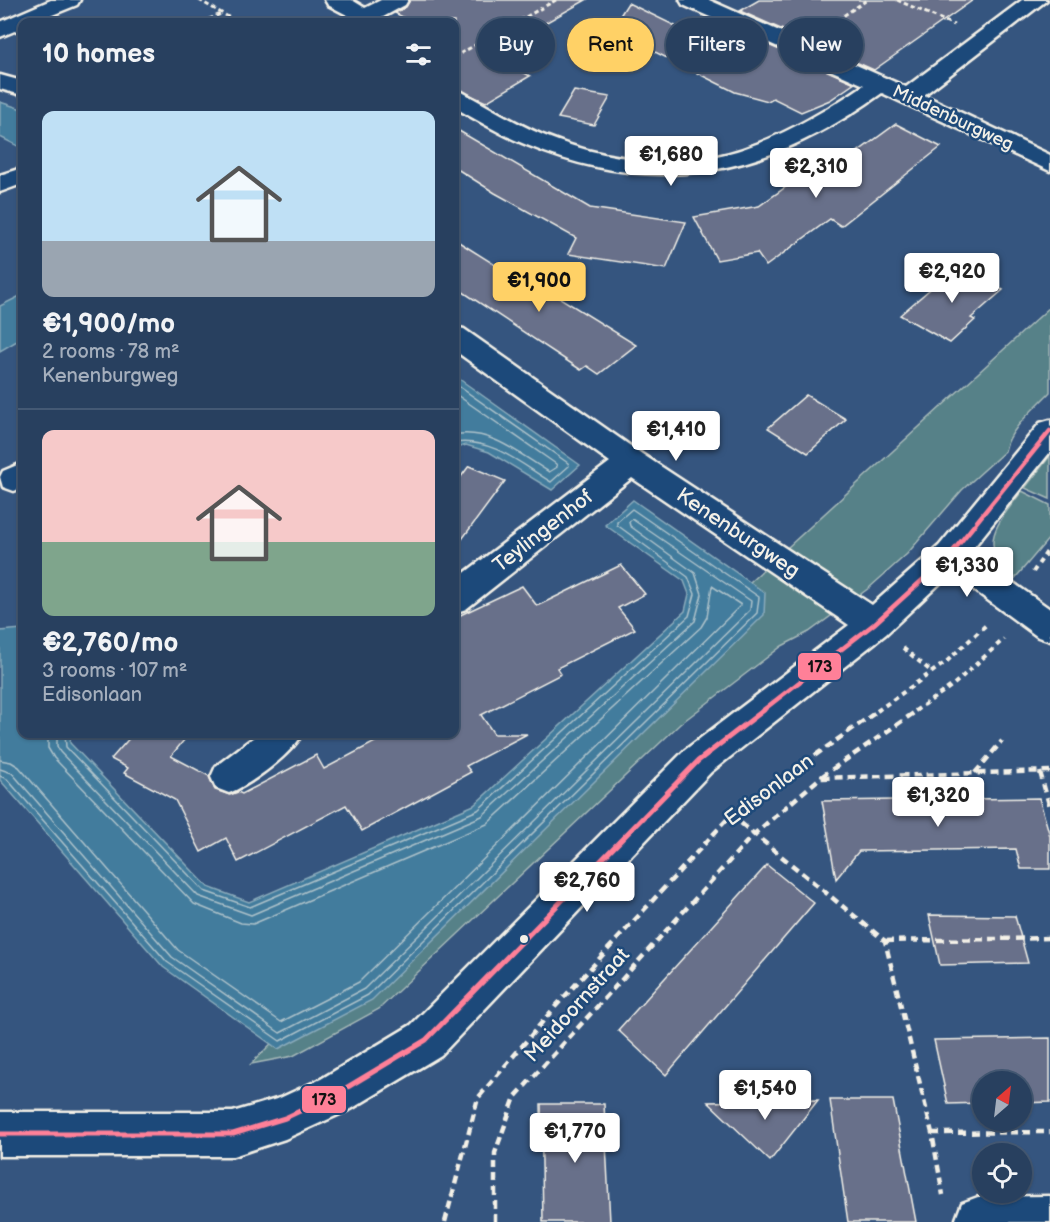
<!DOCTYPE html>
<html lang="en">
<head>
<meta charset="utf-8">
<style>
  :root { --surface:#28405f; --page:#304765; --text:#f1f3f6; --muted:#a5afbd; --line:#445974; --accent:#ffd166 }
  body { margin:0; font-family:"Balsamiq Sans",sans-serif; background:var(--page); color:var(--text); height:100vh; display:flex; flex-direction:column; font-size:22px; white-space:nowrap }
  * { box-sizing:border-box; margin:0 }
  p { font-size:20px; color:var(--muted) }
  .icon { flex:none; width:33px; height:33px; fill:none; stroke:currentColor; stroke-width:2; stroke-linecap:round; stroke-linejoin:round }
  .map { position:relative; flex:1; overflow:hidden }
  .sheet { position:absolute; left:18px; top:18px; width:441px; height:720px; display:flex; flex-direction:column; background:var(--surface); border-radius:12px; box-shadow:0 2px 4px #0004,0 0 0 2px var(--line) }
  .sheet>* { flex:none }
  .guide { position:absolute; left:477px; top:18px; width:483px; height:54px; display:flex; gap:12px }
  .needle { width:39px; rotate:28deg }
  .buttons { position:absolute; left:972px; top:1071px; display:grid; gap:12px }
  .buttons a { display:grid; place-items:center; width:60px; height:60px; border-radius:50%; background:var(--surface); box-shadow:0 2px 4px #0004,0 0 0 2px var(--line); font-size:30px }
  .price { position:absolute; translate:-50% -51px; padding:0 14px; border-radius:6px; background:#fff; color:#222; font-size:20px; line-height:39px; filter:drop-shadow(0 2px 3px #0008) }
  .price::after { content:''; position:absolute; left:50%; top:36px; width:18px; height:14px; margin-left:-9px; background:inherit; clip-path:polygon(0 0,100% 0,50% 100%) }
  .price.on { background:var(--accent); color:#111 }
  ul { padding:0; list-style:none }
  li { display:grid; align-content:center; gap:12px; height:318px; padding:0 24px }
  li+li { border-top:2px solid var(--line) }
  li span { display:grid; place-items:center; height:186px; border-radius:12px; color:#555 }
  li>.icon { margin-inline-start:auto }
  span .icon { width:108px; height:108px; fill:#fffc; stroke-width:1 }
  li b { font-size:26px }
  h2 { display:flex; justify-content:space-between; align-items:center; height:72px; padding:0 24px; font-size:26px }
  .pill { padding:0 21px; border-radius:27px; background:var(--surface); box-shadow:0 2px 4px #0004,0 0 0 2px var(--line); font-size:21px; line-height:54px }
  .pill.on { background:var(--accent); color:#111 }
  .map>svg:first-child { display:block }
  .green { fill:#578188; stroke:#a6b9b8; stroke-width:1.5 }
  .water { fill:#437c9d; stroke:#8aabbb; stroke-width:1.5 }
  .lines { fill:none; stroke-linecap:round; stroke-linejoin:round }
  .shore { stroke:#adc2ca; stroke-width:1.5 }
  .building { fill:#676f8a; stroke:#f4f1e8; stroke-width:1.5 }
  .minor-casing { stroke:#f4f1e8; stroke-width:5 }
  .path-far2 { stroke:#f4f1e8; stroke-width:3; stroke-dasharray:4.5 3; stroke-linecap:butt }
  .path-far1 { stroke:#f4f1e8; stroke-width:4; stroke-dasharray:5 4.5; stroke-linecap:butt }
  .path { stroke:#f4f1e8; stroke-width:4.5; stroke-dasharray:8 5; stroke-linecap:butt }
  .minor { fill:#1f4a7a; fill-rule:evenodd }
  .bus-1-far1-casing { stroke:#1f4a7a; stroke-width:9 }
  .bus-1-casing { stroke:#1f4a7a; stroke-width:10 }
  .bus-1-far1 { stroke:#ff8098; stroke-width:4.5 }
  .bus-1 { stroke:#ff8098; stroke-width:5 }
  .bus-dot { fill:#f4f1e8; stroke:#1f4a7a; stroke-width:2 }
  .labels { text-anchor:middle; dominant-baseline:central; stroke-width:5; stroke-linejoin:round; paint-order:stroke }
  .far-street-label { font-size:18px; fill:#f4f1e8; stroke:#1f4a7a }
  .street-label { font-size:21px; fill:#f4f1e8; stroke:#1f4a7a }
  .line-badge { stroke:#1f4a7a; stroke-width:2 }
  .pale-badge-label { font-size:16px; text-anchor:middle; font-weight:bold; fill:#111 }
</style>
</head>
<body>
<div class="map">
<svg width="1050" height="1222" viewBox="0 0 1050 1222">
  <rect width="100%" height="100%" fill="#35557f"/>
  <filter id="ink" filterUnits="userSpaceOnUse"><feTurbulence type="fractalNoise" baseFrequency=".0167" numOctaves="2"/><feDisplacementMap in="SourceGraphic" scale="12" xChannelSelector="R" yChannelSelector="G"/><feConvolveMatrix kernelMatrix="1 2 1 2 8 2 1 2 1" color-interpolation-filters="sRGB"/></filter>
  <g filter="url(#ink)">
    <g class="green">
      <path d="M1050,307V392C1035,408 1009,429 1005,451L962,490L907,554L869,588L809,632L782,646L680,724L379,1009L293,1056L251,1064L452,861L715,614Z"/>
      <polygon points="1050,456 1050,499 1025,488"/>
      <path d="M1022,491L1050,505V537L1011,583C979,541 994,528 1022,491Z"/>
    </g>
    <g class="water">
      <polygon points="0,102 22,109 22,148 0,137"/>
      <polygon points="22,295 22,338 0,351 0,306"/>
      <polygon points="455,376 580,465 552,490 489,452 466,445 455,449"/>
      <polygon points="633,500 765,593 764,615 372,1000 278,1049 163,967 0,780 0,631 22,629 22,734 71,734 70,743 208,887 249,902 474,805 685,611 689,594 684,581 605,525"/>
    </g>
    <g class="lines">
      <g class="shore">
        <path d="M454,383L568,463L569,466L551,482C521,464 491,437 454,443"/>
        <path d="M454,393L556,464L557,467L549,472C519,454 491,428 454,435"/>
        <polyline points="0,760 11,762 19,767 178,950 281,1022 359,982 741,605 712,586 707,617 701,627 487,824 253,924 241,923 194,904 54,758 48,748 48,734"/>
        <polyline points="0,769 12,773 172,957 280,1033 364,989 750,610 751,601 632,519 629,522 630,526 695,573 702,594 695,621 482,816 251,915 198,896 60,752 57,746 57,734"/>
        <polyline points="0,776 7,779 167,962 280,1041 368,995 757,613 759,597 632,509 617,522 617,525 688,577 695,594 689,616 478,810 250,907 204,891 66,747 65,734"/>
      </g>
    </g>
    <g class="building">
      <polygon points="410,0 586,0 490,54 530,76 486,102 454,88 454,22 412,22 395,13 406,7"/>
      <polygon points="759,0 973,0 874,70 740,11"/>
      <polygon points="628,3 698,37 720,24 855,83 830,100 801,112 773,98 768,101 735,92 611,30"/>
      <polygon points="574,91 610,97 594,125 558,118"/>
      <polygon points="896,124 941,147 841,226 830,219 766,266 757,253 717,260 694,217 759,206 821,162 834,169"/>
      <polygon points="454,128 590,208 686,222 666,269 568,254 576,238 495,193 454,167"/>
      <polygon points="454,239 546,297 549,291 636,345 599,374 587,366 581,370 454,286"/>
      <polygon points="957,266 1003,290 971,318 975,320 950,343 900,315"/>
      <polygon points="806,395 846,419 808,453 768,428"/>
      <polygon points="469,466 505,481 454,550 454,486"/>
      <polygon points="621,565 645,594 618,608 635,629 557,668 561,674 481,715 494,734 527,734 466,766 471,772 362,831 346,805 238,862 226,838 201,852 175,800 124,773 128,768 111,759 133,734 189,734 171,756 209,776 215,790 230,795 238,792 242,794 316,755 324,769 390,734 454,734 454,618 522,586 537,606"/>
      <polygon points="1039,798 1050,836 1050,869 1021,869 1016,849 859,851 836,879 822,801"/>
      <polygon points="767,865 814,903 666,1075 618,1030"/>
      <polygon points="929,915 1015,916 1028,963 940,965"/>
      <polygon points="1050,1038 1050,1102 1022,1103 1022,1082 982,1082 982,1103 948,1104 934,1040"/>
      <polygon points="818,1100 770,1161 708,1102"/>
      <polygon points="830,1100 893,1100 916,1222 848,1222"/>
      <polygon points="541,1104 604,1104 610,1222 543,1222"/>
    </g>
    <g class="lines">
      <defs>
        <g id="minor">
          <polygon points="51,0 80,0 77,5 35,22 22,22 22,28 0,37 0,22"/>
          <polygon points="325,0 352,0 365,8 381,0 408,0 405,5 374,22 344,22 349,16 328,5"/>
          <path d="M680,0H709L906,87L1022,0H1047L924,95L1050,155V171L882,93C770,174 658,200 527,145C502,135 478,121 454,107V90L462,92C489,107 515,123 543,135C596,157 660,168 717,156C766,146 823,113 864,85L683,5Z"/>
          <polygon points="0,75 22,81 22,95 0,89"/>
          <polygon points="22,168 22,184 0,192 0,175"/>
          <polygon points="454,327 464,329 642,454 872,605 939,546 1040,423 1050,420 1050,452 970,552 1050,609 1050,641 1038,637 951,573 886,634 711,772 441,1055 351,1109 285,1139 233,1156 0,1156 0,1112 233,1112 280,1098 321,1079 411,1025 685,750 849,625 632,478 466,609 454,613 454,581 610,462 454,350"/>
          <polygon points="22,463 22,488 14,491 3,487 0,477 3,471"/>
          <path d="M258,734H302C292,754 250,785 229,793L216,788L211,777L216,766Z"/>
          <polygon points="1050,1196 1050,1222 957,1222 956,1219 962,1203 978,1197"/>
        </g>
      </defs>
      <use href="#minor" class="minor-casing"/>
      <g class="path-far2">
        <polyline points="199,0 237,22"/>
        <polyline points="897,0 954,25"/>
        <polyline points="202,22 221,14"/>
        <polyline points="825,28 867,0"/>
        <polyline points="454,57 556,0"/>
      </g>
      <g class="path-far1">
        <polyline points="1033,572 1050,547"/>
        <polyline points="903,648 932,672"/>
        <polyline points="877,711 946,662 986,625"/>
        <polyline points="915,711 953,685 1004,639"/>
      </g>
      <g class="path">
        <polyline points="1040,772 1050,808"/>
        <polyline points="975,773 1002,741"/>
        <polyline points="821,777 918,710"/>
        <polyline points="731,815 885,941 932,1133 943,1195"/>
        <polyline points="885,941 1050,938"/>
        <polyline points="932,1133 1050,1132"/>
        <polyline points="445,1222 478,1098 555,1007 731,815 879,710"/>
        <polyline points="495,1222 495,1153 515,1097 753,835 820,778 1050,771"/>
      </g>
      <use href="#minor" class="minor"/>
      <defs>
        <polyline id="bus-1-far1" points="762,711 874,624 950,555 1050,431"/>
        <polyline id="bus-1" points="0,1134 233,1134 285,1118 336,1094 426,1040 698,761 764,710"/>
      </defs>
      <use href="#bus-1-far1" class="bus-1-far1-casing"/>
      <use href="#bus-1" class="bus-1-casing"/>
      <use href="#bus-1-far1" class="bus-1-far1"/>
      <use href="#bus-1" class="bus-1"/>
    </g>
  </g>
  <circle class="bus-dot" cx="524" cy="939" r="5"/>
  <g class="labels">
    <g class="far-street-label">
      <text transform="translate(953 118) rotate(25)">Middenburgweg</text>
    </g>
    <g class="street-label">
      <text transform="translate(543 531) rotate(-38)">Teylingenhof</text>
      <text transform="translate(738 533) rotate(34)">Kenenburgweg</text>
      <text transform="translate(769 790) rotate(-37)">Edisonlaan</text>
      <text transform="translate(577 1005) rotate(-48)">Meidoornstraat</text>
    </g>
  </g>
  <g class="line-badge">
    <rect x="797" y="652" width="45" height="29" rx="6" fill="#ff8098"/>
    <rect x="301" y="1085" width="46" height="29" rx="6" fill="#ff8098"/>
  </g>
  <g class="pale-badge-label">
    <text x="820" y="672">173</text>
    <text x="324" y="1105">173</text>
  </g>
</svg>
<div class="buttons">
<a><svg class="needle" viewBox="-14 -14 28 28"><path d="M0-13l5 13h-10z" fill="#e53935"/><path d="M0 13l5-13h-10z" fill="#a5afbd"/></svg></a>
<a><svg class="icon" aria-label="locate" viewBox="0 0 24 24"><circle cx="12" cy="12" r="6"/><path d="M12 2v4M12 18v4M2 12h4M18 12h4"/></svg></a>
</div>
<b class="price" style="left:671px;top:187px">€1,680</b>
<b class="price" style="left:816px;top:199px">€2,310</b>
<b class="price" style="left:952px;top:304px">€2,920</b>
<b class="price on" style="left:539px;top:313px">€1,900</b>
<b class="price" style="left:676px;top:462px">€1,410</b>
<b class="price" style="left:967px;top:598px">€1,330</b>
<b class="price" style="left:938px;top:828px">€1,320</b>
<b class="price" style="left:587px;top:913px">€2,760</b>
<b class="price" style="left:765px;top:1121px">€1,540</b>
<b class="price" style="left:575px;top:1164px">€1,770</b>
<div class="guide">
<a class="pill">Buy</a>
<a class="pill on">Rent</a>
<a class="pill">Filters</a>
<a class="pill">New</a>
</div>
<section class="sheet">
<h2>10 homes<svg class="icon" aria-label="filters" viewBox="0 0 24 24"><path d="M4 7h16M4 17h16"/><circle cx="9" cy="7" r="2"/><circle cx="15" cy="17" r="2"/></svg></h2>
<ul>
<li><span style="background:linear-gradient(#bfe0f5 70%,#9aa5b1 0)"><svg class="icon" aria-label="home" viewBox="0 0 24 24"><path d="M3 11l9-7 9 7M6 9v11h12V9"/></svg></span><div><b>€1,900/mo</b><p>2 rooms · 78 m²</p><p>Kenenburgweg</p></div></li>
<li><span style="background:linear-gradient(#f6c9c9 60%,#7fa58c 0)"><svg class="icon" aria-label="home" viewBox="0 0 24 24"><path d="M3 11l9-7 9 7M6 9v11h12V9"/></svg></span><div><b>€2,760/mo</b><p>3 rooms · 107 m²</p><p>Edisonlaan</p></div></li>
</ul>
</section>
</div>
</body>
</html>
